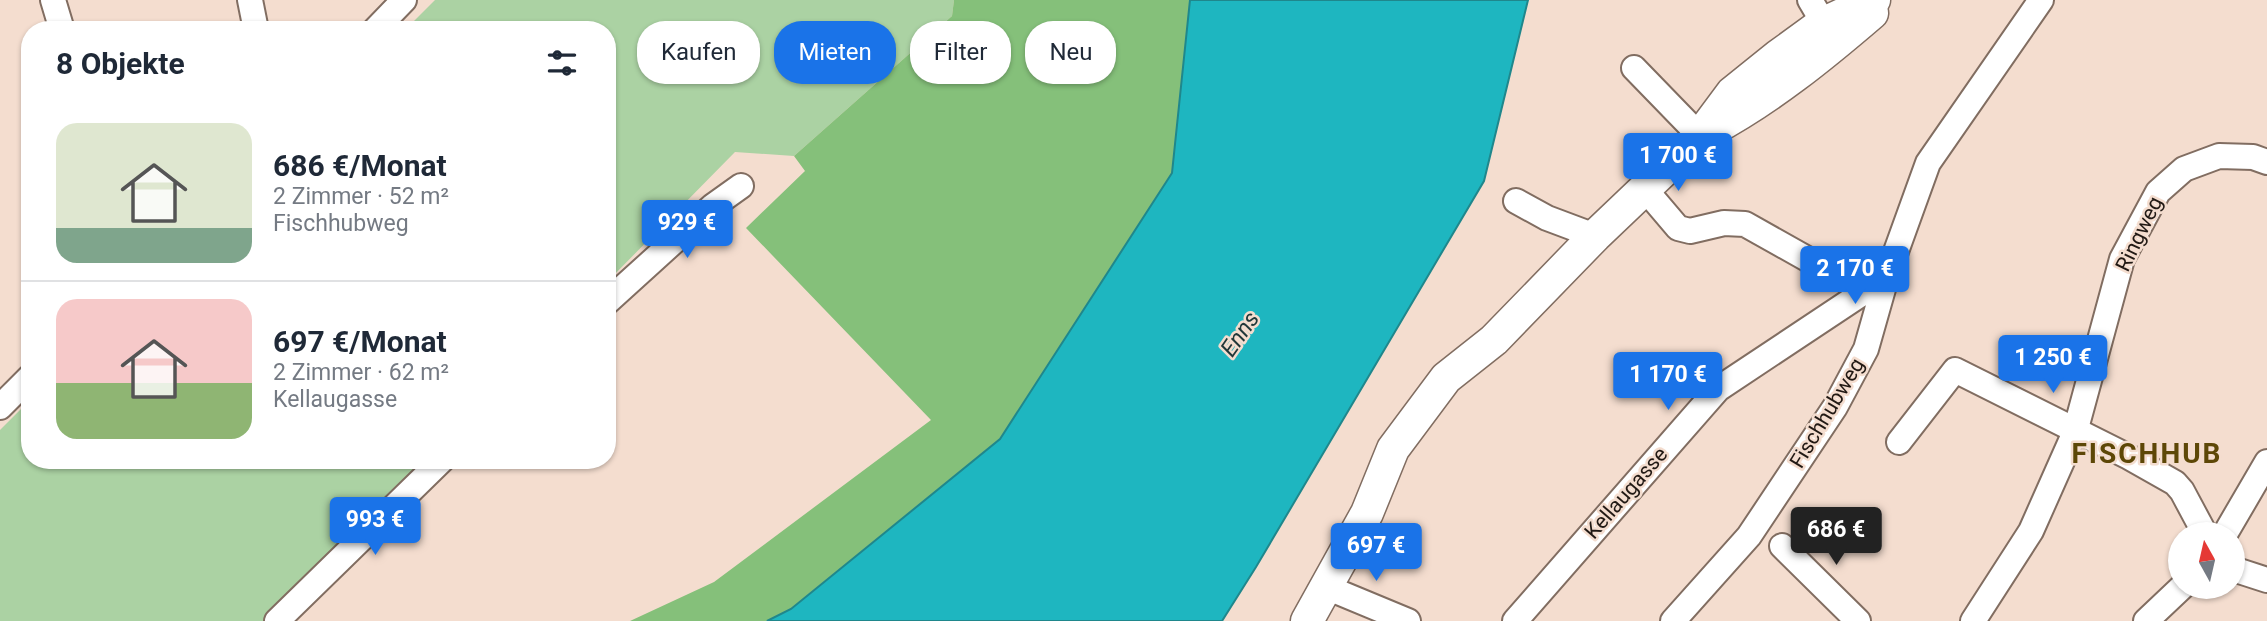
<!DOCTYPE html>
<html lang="de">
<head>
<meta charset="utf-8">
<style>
  :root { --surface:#fff; --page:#f6f6f7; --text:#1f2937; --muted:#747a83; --line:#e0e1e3; --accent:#1a73e8 }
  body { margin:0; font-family:Roboto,sans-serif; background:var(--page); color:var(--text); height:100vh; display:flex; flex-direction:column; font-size:26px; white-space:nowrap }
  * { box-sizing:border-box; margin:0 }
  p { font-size:23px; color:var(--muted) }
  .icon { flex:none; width:38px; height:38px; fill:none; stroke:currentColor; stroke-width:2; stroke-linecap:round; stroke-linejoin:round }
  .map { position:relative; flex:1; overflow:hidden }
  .drawer { position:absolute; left:21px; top:21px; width:595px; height:448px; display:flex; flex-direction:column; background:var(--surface); border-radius:28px; box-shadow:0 2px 5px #0004 }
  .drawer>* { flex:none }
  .banner { position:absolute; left:637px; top:21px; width:665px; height:63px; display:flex; gap:14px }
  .needle { width:46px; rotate:352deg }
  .fabs { position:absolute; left:2168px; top:522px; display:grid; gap:14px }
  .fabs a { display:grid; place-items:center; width:77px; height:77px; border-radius:50%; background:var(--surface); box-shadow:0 2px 5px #0004; font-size:35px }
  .price { position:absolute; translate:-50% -60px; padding:0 16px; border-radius:7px; background:var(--accent); color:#fff; font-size:23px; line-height:46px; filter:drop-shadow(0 2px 4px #0008) }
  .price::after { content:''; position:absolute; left:50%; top:42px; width:21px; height:16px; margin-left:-10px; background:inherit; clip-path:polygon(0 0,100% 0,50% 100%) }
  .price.current { background:#222; color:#fff }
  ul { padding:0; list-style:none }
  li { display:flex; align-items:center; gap:21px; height:175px; padding:0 35px }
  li+li { border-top:2px solid var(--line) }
  li span { display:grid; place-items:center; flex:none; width:196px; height:140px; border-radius:21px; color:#555 }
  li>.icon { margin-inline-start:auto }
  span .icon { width:84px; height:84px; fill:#fffc; stroke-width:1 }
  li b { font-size:30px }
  h2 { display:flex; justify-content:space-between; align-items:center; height:84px; padding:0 35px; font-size:30px }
  .tag { padding:0 24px; border-radius:28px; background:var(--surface); box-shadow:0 2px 5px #0004; font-size:24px; line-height:63px }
  .tag.current { background:var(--accent); color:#fff }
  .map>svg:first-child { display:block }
  .green { fill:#abd2a3 }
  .forest { fill:#85c07a }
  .water { fill:#1eb6c0; stroke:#1f878c; stroke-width:2 }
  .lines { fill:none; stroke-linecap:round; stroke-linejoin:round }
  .minor-casing { stroke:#816d61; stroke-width:28 }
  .major-casing { stroke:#816d61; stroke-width:35 }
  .minor { stroke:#fff; stroke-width:24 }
  .major { stroke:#fff; stroke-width:32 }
  .labels { text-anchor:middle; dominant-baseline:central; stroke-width:5; stroke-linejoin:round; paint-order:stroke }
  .street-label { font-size:21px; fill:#211914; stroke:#f4ddcf }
  .water-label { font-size:23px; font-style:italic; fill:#21383a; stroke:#f4ddcf }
  .district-label { font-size:28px; font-weight:bold; letter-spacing:2px; fill:#5d4707; stroke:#f4ddcf }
</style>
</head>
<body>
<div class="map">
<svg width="2267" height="621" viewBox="0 0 2267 621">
  <rect width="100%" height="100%" fill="#f4ddcf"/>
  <g class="green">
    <polygon points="435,0 954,0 952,16 794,156 735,152 607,282 607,30 405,30"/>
    <polygon points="30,400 30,460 430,460 265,621 0,621 0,430"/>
  </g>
  <polygon class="forest" points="954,0 1190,0 1172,173 1000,439 791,609 767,621 630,621 714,582 931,420 746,228 805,171 794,156 952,16"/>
  <polygon class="water" points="1190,0 1528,0 1484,181 1256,567 1222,621 767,621 791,609 1000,439 1172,173"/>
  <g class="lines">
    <defs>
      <g id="minor">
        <polyline points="53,0 62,30"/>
        <polyline points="250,0 256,30"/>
        <polyline points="1810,0 1833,39"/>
        <polyline points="375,30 404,0"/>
        <polyline points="1634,68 1700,136"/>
        <polyline points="1644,188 1678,228 1690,231 1724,223 1745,224 1850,283 1861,294"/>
        <polyline points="1516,201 1547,218 1595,236"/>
        <polyline points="607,302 713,206 741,186"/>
        <polyline points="0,407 30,377"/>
        <polyline points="1899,442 1955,370 2129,457 2175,483 2182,491 2205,534"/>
        <polyline points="2225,534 2267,462"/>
        <polyline points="1782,546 1858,621"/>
        <polyline points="2233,569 2267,580"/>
        <polyline points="1326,587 1408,621"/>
        <polyline points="277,621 442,460"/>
        <polyline points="1515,621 1718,389 1861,294 1885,282"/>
        <polyline points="1673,621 1749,536 1835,407 1866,349 1885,282 1928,163 2041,0"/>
        <polyline points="1973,621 2031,531 2075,432 2122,259 2158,192 2184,169 2219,156 2253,157 2267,162"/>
        <polyline points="2146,621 2183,586"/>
      </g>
      <g id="major">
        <path d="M1711,130C1769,99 1822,56 1872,13"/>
        <polyline points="1307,621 1367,513 1393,449 1446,378 1494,340 1595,236 1700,136 1732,93 1778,56 1822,24 1874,0"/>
      </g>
    </defs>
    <use href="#minor" class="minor-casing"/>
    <use href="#major" class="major-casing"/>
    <use href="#minor" class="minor"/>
    <use href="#major" class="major"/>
  </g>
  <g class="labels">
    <g class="street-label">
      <text transform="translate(2139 234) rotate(-64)">Ringweg</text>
      <text transform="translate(1827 413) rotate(-59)">Fischhubweg</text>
      <text transform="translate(1626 493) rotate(-49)">Kellaugasse</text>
    </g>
    <g class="water-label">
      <text transform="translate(1240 334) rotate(-55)">Enns</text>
    </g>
    <g class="district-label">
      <text x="2147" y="453">FISCHHUB</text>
    </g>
  </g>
</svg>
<div class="fabs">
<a><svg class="needle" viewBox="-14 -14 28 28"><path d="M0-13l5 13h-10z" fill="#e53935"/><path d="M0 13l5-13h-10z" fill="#747a83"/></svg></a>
</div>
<b class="price" style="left:1678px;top:193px">1 700 €</b>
<b class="price" style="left:687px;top:260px">929 €</b>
<b class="price" style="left:1855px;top:306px">2 170 €</b>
<b class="price" style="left:2053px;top:395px">1 250 €</b>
<b class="price" style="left:1668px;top:412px">1 170 €</b>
<b class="price" style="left:375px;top:557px">993 €</b>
<b class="price current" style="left:1836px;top:567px">686 €</b>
<b class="price" style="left:1376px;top:583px">697 €</b>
<div class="banner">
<a class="tag">Kaufen</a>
<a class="tag current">Mieten</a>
<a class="tag">Filter</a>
<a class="tag">Neu</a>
</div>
<section class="drawer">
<h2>8 Objekte<svg class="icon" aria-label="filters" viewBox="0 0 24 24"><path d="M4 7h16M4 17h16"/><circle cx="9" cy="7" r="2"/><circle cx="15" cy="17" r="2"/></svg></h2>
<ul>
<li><span style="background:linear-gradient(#dfe7d0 75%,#7fa58c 0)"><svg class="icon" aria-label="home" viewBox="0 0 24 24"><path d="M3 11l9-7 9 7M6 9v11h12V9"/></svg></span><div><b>686 €/Monat</b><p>2 Zimmer · 52 m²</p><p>Fischhubweg</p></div></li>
<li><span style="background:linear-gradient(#f6c9c9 60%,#8fb573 0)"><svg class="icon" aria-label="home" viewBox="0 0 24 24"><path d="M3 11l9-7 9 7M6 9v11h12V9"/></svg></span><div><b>697 €/Monat</b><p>2 Zimmer · 62 m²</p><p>Kellaugasse</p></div></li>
</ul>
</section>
</div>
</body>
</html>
